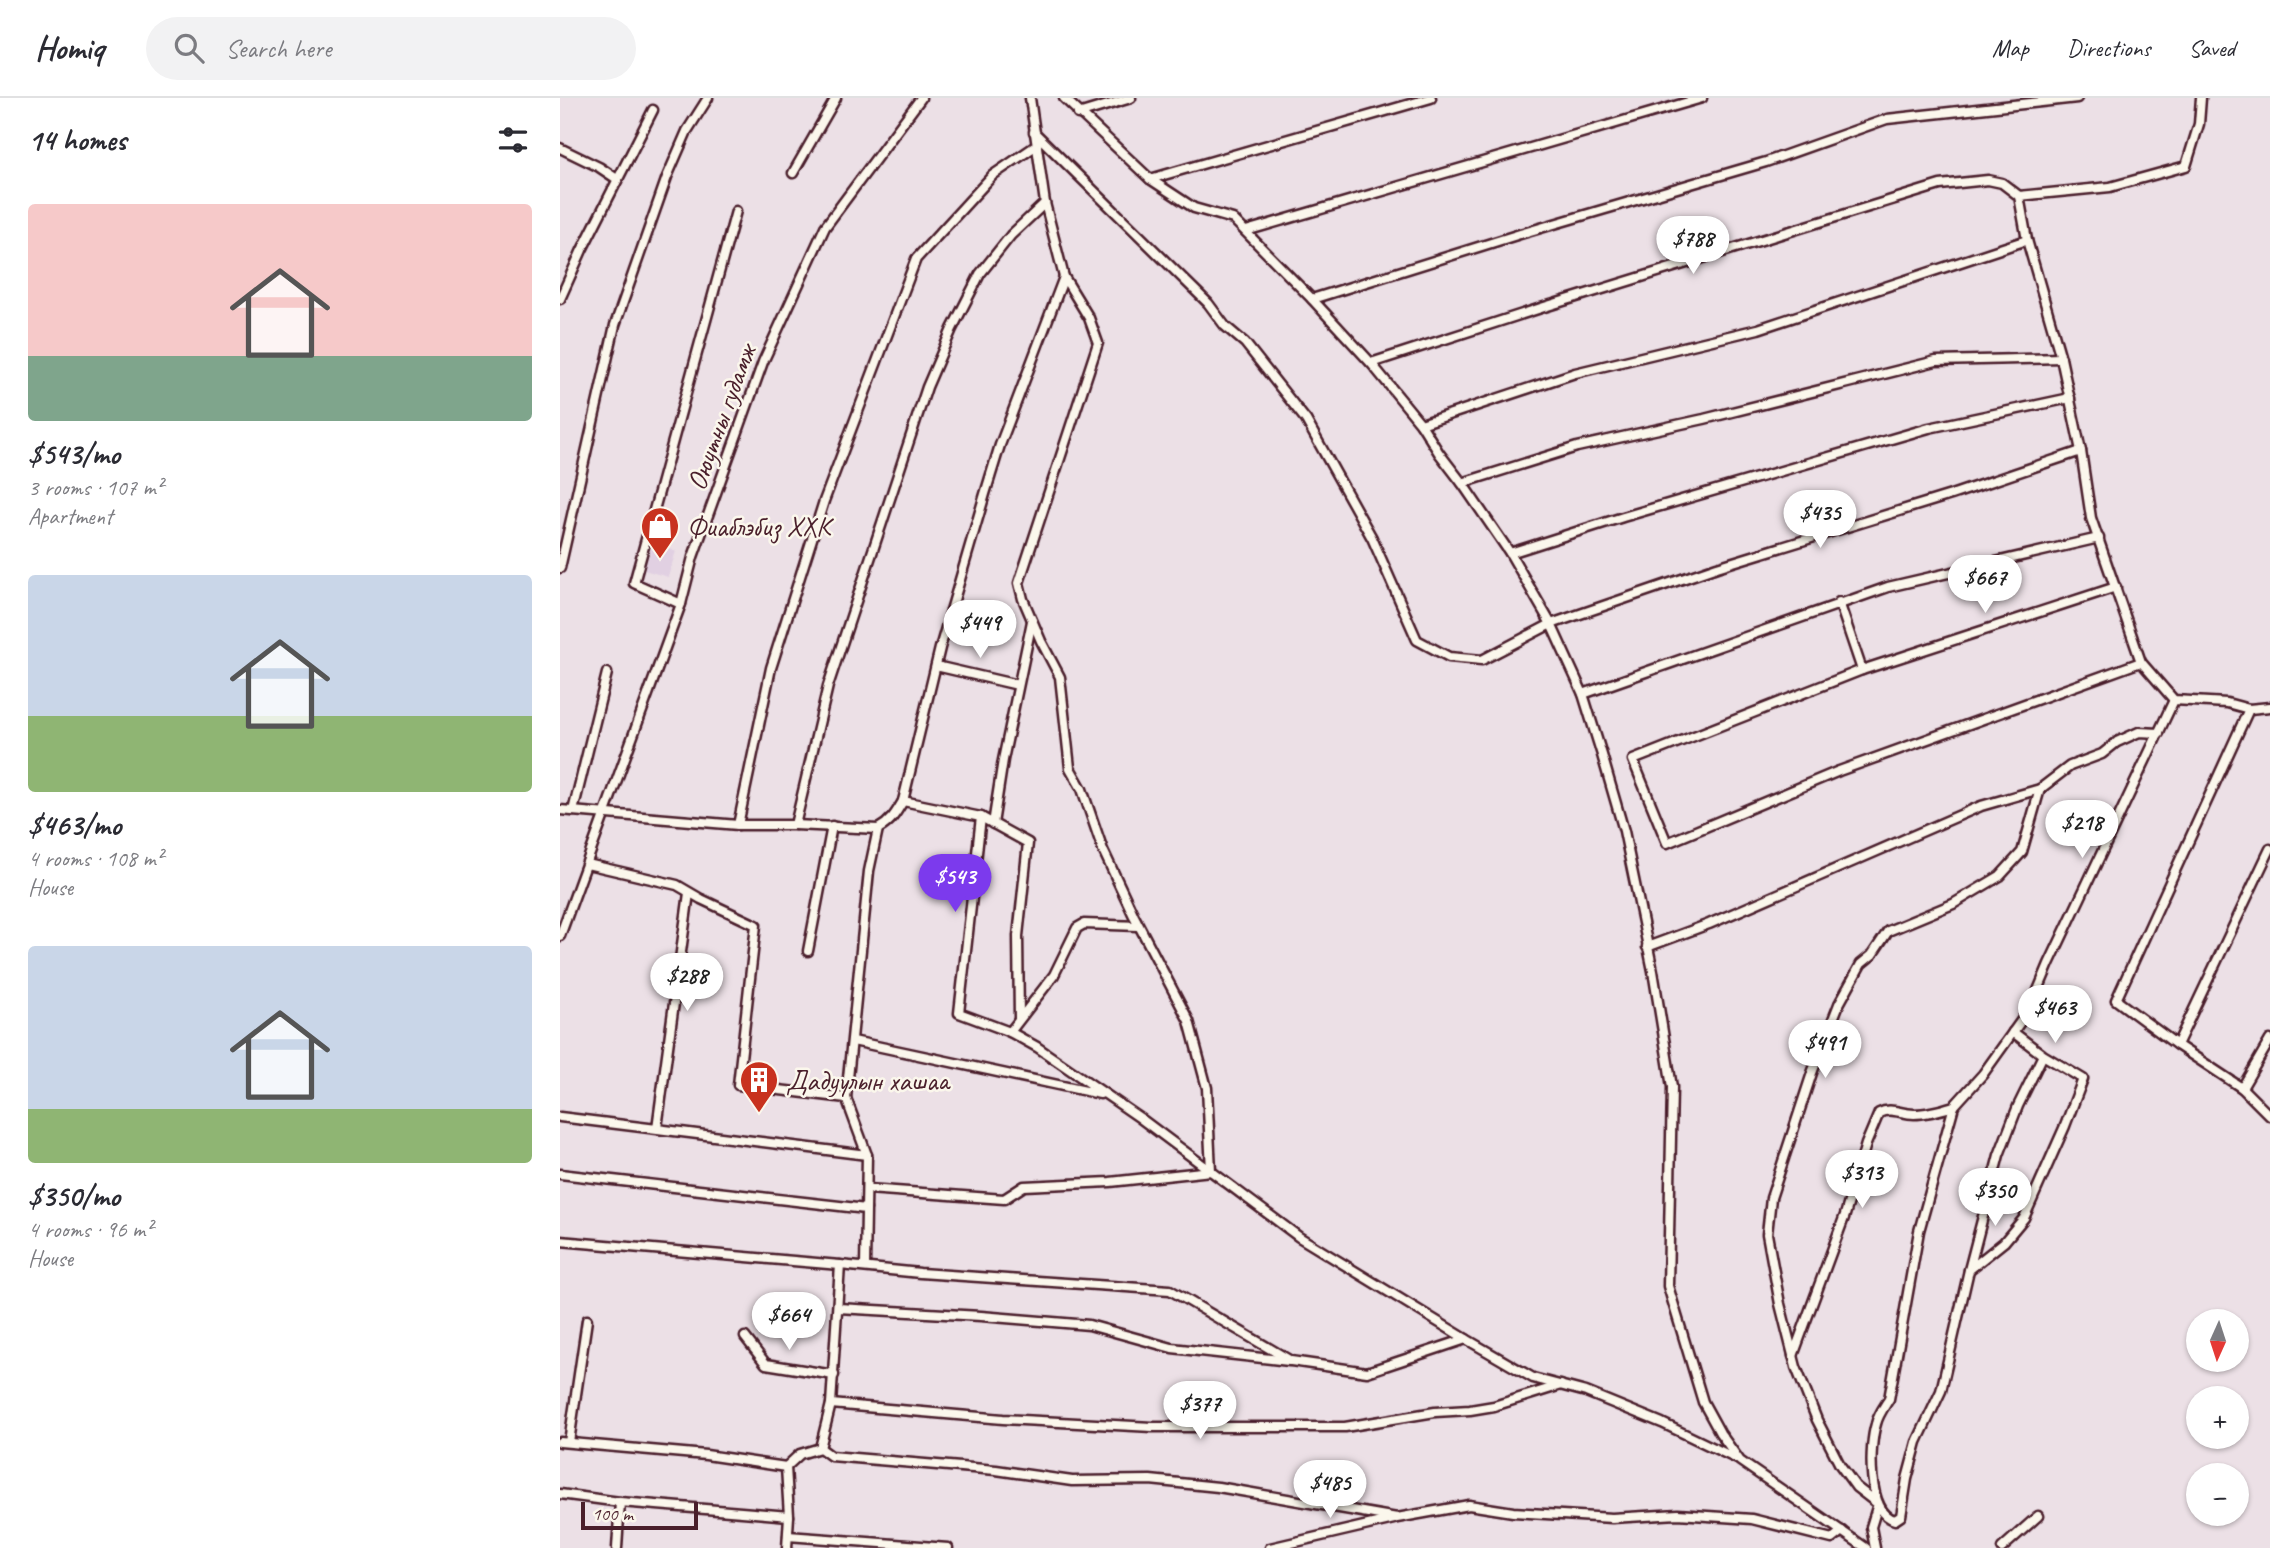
<!DOCTYPE html>
<html lang="en">
<head>
<meta charset="utf-8">
<style>
  :root { --surface:#fff; --page:#f2f2f3; --text:#2b2b33; --muted:#7c7c81; --line:#e1e1e2; --accent:#7c3aed }
  body { margin:0; font-family:Caveat,sans-serif; background:var(--page); color:var(--text); height:100vh; display:flex; flex-direction:column; font-size:26px; white-space:nowrap }
  * { box-sizing:border-box; margin:0 }
  p { font-size:23px; color:var(--muted) }
  .icon { flex:none; width:38px; height:38px; fill:none; stroke:currentColor; stroke-width:2; stroke-linecap:round; stroke-linejoin:round }
  .map { position:relative; flex:1; overflow:hidden }
  .details { display:flex; flex-direction:column; background:var(--surface); width:560px }
  .details>* { flex:none }
  .needle { width:46px; rotate:183deg }
  .controls { position:absolute; left:1626px; top:1211px; display:grid; gap:14px }
  .controls a { display:grid; place-items:center; width:63px; height:63px; border-radius:50%; background:var(--surface); box-shadow:0 2px 5px #0004; font-size:35px }
  .scale { position:absolute; left:21px; bottom:18px; width:117px; box-sizing:border-box; padding-left:7px; border:4px solid #4a1f2b; border-top:0; font-size:19px; line-height:24px; white-space:nowrap; color:#4a1f2b; -webkit-text-stroke:5px #fbf7ec; paint-order:stroke }
  .price { position:absolute; translate:-50% -60px; padding:0 16px; border-radius:24px; background:#fff; color:#222; font-size:23px; line-height:46px; filter:drop-shadow(0 2px 4px #0008) }
  .price::after { content:''; position:absolute; left:50%; top:42px; width:21px; height:16px; margin-left:-10px; background:inherit; clip-path:polygon(0 0,100% 0,50% 100%) }
  .price.active { background:var(--accent); color:#fff }
  ul { padding:0; list-style:none }
  li { display:grid; align-content:center; gap:14px; height:371px; padding:0 28px }
  li span { display:grid; place-items:center; height:217px; border-radius:7px; color:#555 }
  li>.icon { margin-inline-start:auto }
  span .icon { width:126px; height:126px; fill:#fffc; stroke-width:1 }
  li b { font-size:30px }
  h2 { display:flex; justify-content:space-between; align-items:center; height:84px; padding:0 28px; font-size:30px }
  header { display:flex; align-items:center; gap:42px; box-sizing:border-box; height:98px; padding:0 35px; background:var(--surface); border-bottom:2px solid var(--line) }
  header strong { font-size:33px }
  nav { display:flex; gap:38px; margin-inline-start:auto; font-size:24px }
  .search { width:490px; height:63px; background:var(--page); display:flex; align-items:center; gap:18px; box-sizing:border-box; padding:0 24px; border-radius:38px; color:var(--muted); font-size:26px }
  main { display:flex; flex:1; min-height:0 }
  .map>svg:first-child { display:block }
  .built { fill:#e1d0e2 }
  .lines { fill:none; stroke-linecap:round; stroke-linejoin:round }
  .minor-casing { stroke:#4a1f2b; stroke-width:13 }
  .minor { stroke:#fbf7ec; stroke-width:8 }
  .labels { text-anchor:middle; dominant-baseline:central; stroke-width:5; stroke-linejoin:round; paint-order:stroke }
  .street-label { font-size:28px; fill:#4a1f2b; stroke:#fbf7ec }
  .poi-label { font-size:28px; fill:#4a1f2b; stroke:#fbf7ec; text-anchor:start }
</style>
</head>
<body>
<header>
<strong>Homiq</strong>
<div class="search"><svg class="icon" aria-label="search" viewBox="0 0 24 24"><circle cx="10" cy="10" r="6"/><path d="M15 15l6 6"/></svg>Search here</div>
<nav><a>Map</a><a>Directions</a><a>Saved</a></nav>
</header>
<main>
<section class="details">
<h2>14 homes<svg class="icon" aria-label="filters" viewBox="0 0 24 24"><path d="M4 7h16M4 17h16"/><circle cx="9" cy="7" r="2"/><circle cx="15" cy="17" r="2"/></svg></h2>
<ul>
<li><span style="background:linear-gradient(#f6c9c9 70%,#7fa58c 0)"><svg class="icon" aria-label="home" viewBox="0 0 24 24"><path d="M3 11l9-7 9 7M6 9v11h12V9"/></svg></span><div><b>$543/mo</b><p>3 rooms · 107 m²</p><p>Apartment</p></div></li>
<li><span style="background:linear-gradient(#c9d6e8 65%,#8fb573 0)"><svg class="icon" aria-label="home" viewBox="0 0 24 24"><path d="M3 11l9-7 9 7M6 9v11h12V9"/></svg></span><div><b>$463/mo</b><p>4 rooms · 108 m²</p><p>House</p></div></li>
<li><span style="background:linear-gradient(#c9d6e8 75%,#8fb573 0)"><svg class="icon" aria-label="home" viewBox="0 0 24 24"><path d="M3 11l9-7 9 7M6 9v11h12V9"/></svg></span><div><b>$350/mo</b><p>4 rooms · 96 m²</p><p>House</p></div></li>
</ul>
</section>
<div class="map">
<svg width="1710" height="1450" viewBox="0 0 1710 1450">
  <rect width="100%" height="100%" fill="#ece0e6"/>
  <filter id="ink" filterUnits="userSpaceOnUse"><feTurbulence type="fractalNoise" baseFrequency=".0143" numOctaves="2"/><feDisplacementMap in="SourceGraphic" scale="14" xChannelSelector="R" yChannelSelector="G"/><feConvolveMatrix kernelMatrix="1 2 1 2 8 2 1 2 1" color-interpolation-filters="sRGB"/></filter>
  <g filter="url(#ink)">
    <polygon class="built" points="93,445 116,453 108,479 84,472"/>
    <g class="lines">
      <defs>
        <g id="minor">
          <polyline points="504,0 590,81 634,110 673,121 752,201 811,265 861,326 879,355 902,385 950,455 991,526 1023,596 1042,657 1064,733 1093,873 1112,989 1108,1188 1143,1304 1160,1335 1180,1363 1306,1450"/>
          <polyline points="1641,0 1639,26 1626,68 1550,89 1459,98 1467,142 1501,260 1521,353 1531,420 1581,564 1614,602 1667,605 1689,611 1710,609"/>
          <polyline points="518,16 571,0"/>
          <polyline points="474,34 648,205 665,228 685,245 746,322 812,440 857,542 889,559 922,562 991,526 1157,469 1391,397 1521,353"/>
          <polyline points="0,50 39,69 57,81"/>
          <polyline points="233,75 276,0"/>
          <polyline points="590,81 871,0"/>
          <polyline points="686,133 1142,0"/>
          <polyline points="0,201 22,152 93,12"/>
          <polyline points="752,201 960,136 1206,64 1327,21 1517,0"/>
          <polyline points="811,265 981,210 1380,87 1428,82 1442,85 1459,98"/>
          <polyline points="861,326 1015,275 1198,231 1467,142"/>
          <polyline points="902,385 1017,349 1144,321 1376,263 1501,260"/>
          <polyline points="950,455 1063,419 1369,330 1510,300"/>
          <polyline points="0,470 55,227 107,79 127,33 148,0"/>
          <polyline points="1556,489 1302,572 1073,662 1107,745 1279,673 1581,564"/>
          <polyline points="1279,504 1302,572"/>
          <polyline points="121,506 74,485 176,113"/>
          <polyline points="376,568 458,587"/>
          <polyline points="1023,596 1328,489 1539,440"/>
          <polyline points="1689,611 1556,902 1617,947 1682,990 1710,1018"/>
          <polyline points="343,703 421,719 468,745 458,838 459,921"/>
          <polyline points="0,712 178,727 235,727 318,731"/>
          <polyline points="13,713 47,575"/>
          <polyline points="421,719 399,915 450,934 477,949 580,1020 739,1139 906,1241"/>
          <polyline points="433,726 443,662 472,523"/>
          <polyline points="178,727 211,570 264,403 356,161 433,77 477,47"/>
          <polyline points="235,727 268,588 367,289 392,231 420,176 451,137 485,105"/>
          <polyline points="27,766 117,787 141,801 196,827 178,987 286,1000"/>
          <polyline points="0,838 121,506 133,459 203,264 265,129 361,0"/>
          <polyline points="1087,849 1149,826 1421,708 1480,691"/>
          <polyline points="248,853 272,728"/>
          <polyline points="450,934 494,877 517,830 524,826 578,828"/>
          <polyline points="1453,934 1483,957 1523,981 1505,1028 1464,1120 1444,1144 1409,1172 1439,1057 1458,1008 1483,957"/>
          <polyline points="293,943 540,996"/>
          <polyline points="1617,947 1710,751"/>
          <polyline points="1682,990 1710,942"/>
          <path d="M0,1019L307,1057L286,1000L309,773L318,731C331,724 336,715 343,703L380,550L425,396L440,347L504,179L485,105L470,0"/>
          <polyline points="97,1030 129,795"/>
          <polyline points="0,1076 306,1111"/>
          <polyline points="308,1091 444,1101 464,1088 550,1084 651,1073 647,990 629,923 574,818 543,752 522,691 510,670 500,579 481,543 463,501 459,485 538,245 529,220 504,179"/>
          <polyline points="0,1143 280,1167 271,1306 260,1350"/>
          <polyline points="280,1167 360,1175 610,1192 731,1263 807,1274 906,1241 973,1280 1026,1294 1102,1325 1177,1361"/>
          <polyline points="305,1169 307,1057"/>
          <path d="M1409,1172L1381,1293L1357,1344L1347,1381L1341,1418L1335,1422C1307,1415 1309,1348 1316,1326C1318,1317 1324,1309 1329,1301L1359,1133L1394,1008L1423,976L1471,909L1489,866L1614,602"/>
          <polyline points="278,1210 421,1218 529,1227 612,1250 729,1263"/>
          <polyline points="185,1239 206,1266 274,1277"/>
          <path d="M1233,1258L1285,1117L1306,1046L1319,1015C1331,1009 1341,1016 1354,1016C1367,1016 1381,1012 1394,1008"/>
          <polyline points="271,1306 443,1321 592,1329 785,1329 875,1314 910,1312 934,1308 1001,1287"/>
          <polyline points="0,1344 146,1357 226,1369"/>
          <polyline points="9,1344 27,1222"/>
          <polyline points="226,1369 240,1356 260,1350 271,1358 436,1372 512,1383 590,1382 658,1389 837,1420 909,1407 953,1414 1052,1420 1118,1416 1192,1421 1272,1441 1282,1433"/>
          <polyline points="226,1369 229,1418 227,1450"/>
          <polyline points="0,1396 60,1404 229,1418"/>
          <polyline points="228,1438 388,1450"/>
          <polyline points="57,1450 60,1404"/>
          <polyline points="710,1450 834,1421"/>
          <polyline points="1315,1450 1311,1429 1318,1406 1296,1389 1280,1367 1257,1322 1236,1269 1220,1206 1207,1136 1211,1100 1252,975 1279,906 1301,866 1312,857 1328,833 1393,806 1440,778 1462,754 1480,691 1510,668 1542,656 1557,644 1579,634 1599,635"/>
          <polyline points="1442,1450 1478,1418"/>
        </g>
      </defs>
      <use href="#minor" class="minor-casing"/>
      <use href="#minor" class="minor"/>
    </g>
  </g>
  <defs>
    <symbol id="shop-pin" viewBox="-11 -11 22 30"><path d="M0 17L-7.5 6A9.5 9.5 0 1 1 7.5 6Z" fill="#c8321e" stroke="#fbf7ec"/><path d="M-5-2.5h2.3a2.7 3.5 0 0 1 5.4 0H5L5.5 6h-11ZM-1.5-2.5h3a1.5 2.3 0 0 0-3 0Z" fill="#fff"/></symbol>
    <symbol id="building-pin" viewBox="-11 -11 22 30"><path d="M0 17L-7.5 6A9.5 9.5 0 1 1 7.5 6Z" fill="#c8321e" stroke="#fbf7ec"/><path d="M-4-6H4V6H1V3H-1V6H-4ZM-2.5-4.3h1.7v1.8h-1.7ZM.8-4.3h1.7v1.8H.8ZM-2.5-1h1.7V.8h-1.7ZM.8-1h1.7V.8H.8Z" fill="#fff"/></symbol>
  </defs>
  <g fill-rule="evenodd">
    <use href="#shop-pin" x="78" y="406" width="44" height="60"/>
    <use href="#building-pin" x="177" y="960" width="44" height="60"/>
  </g>
  <g class="labels">
    <g class="street-label">
      <text transform="translate(161 319) rotate(-70)">Оюутны гудамж</text>
    </g>
    <g class="poi-label">
      <text x="127" y="428">Фиаблэбиз ХХК</text>
      <text x="226" y="982">Дадуулын хашаа</text>
    </g>
  </g>
</svg>
<div class="controls">
<a><svg class="needle" viewBox="-14 -14 28 28"><path d="M0-13l5 13h-10z" fill="#e53935"/><path d="M0 13l5-13h-10z" fill="#7c7c81"/></svg></a>
<a>+</a>
<a>−</a>
</div>
<div class="scale">100 m</div>
<b class="price" style="left:1133px;top:178px">$788</b>
<b class="price" style="left:1260px;top:452px">$435</b>
<b class="price" style="left:1425px;top:517px">$667</b>
<b class="price" style="left:420px;top:562px">$449</b>
<b class="price" style="left:1522px;top:762px">$218</b>
<b class="price active" style="left:395px;top:816px">$543</b>
<b class="price" style="left:127px;top:915px">$288</b>
<b class="price" style="left:1495px;top:947px">$463</b>
<b class="price" style="left:1265px;top:982px">$491</b>
<b class="price" style="left:1302px;top:1112px">$313</b>
<b class="price" style="left:1435px;top:1130px">$350</b>
<b class="price" style="left:229px;top:1254px">$664</b>
<b class="price" style="left:640px;top:1343px">$377</b>
<b class="price" style="left:770px;top:1422px">$485</b>
</div>
</main>
</body>
</html>
